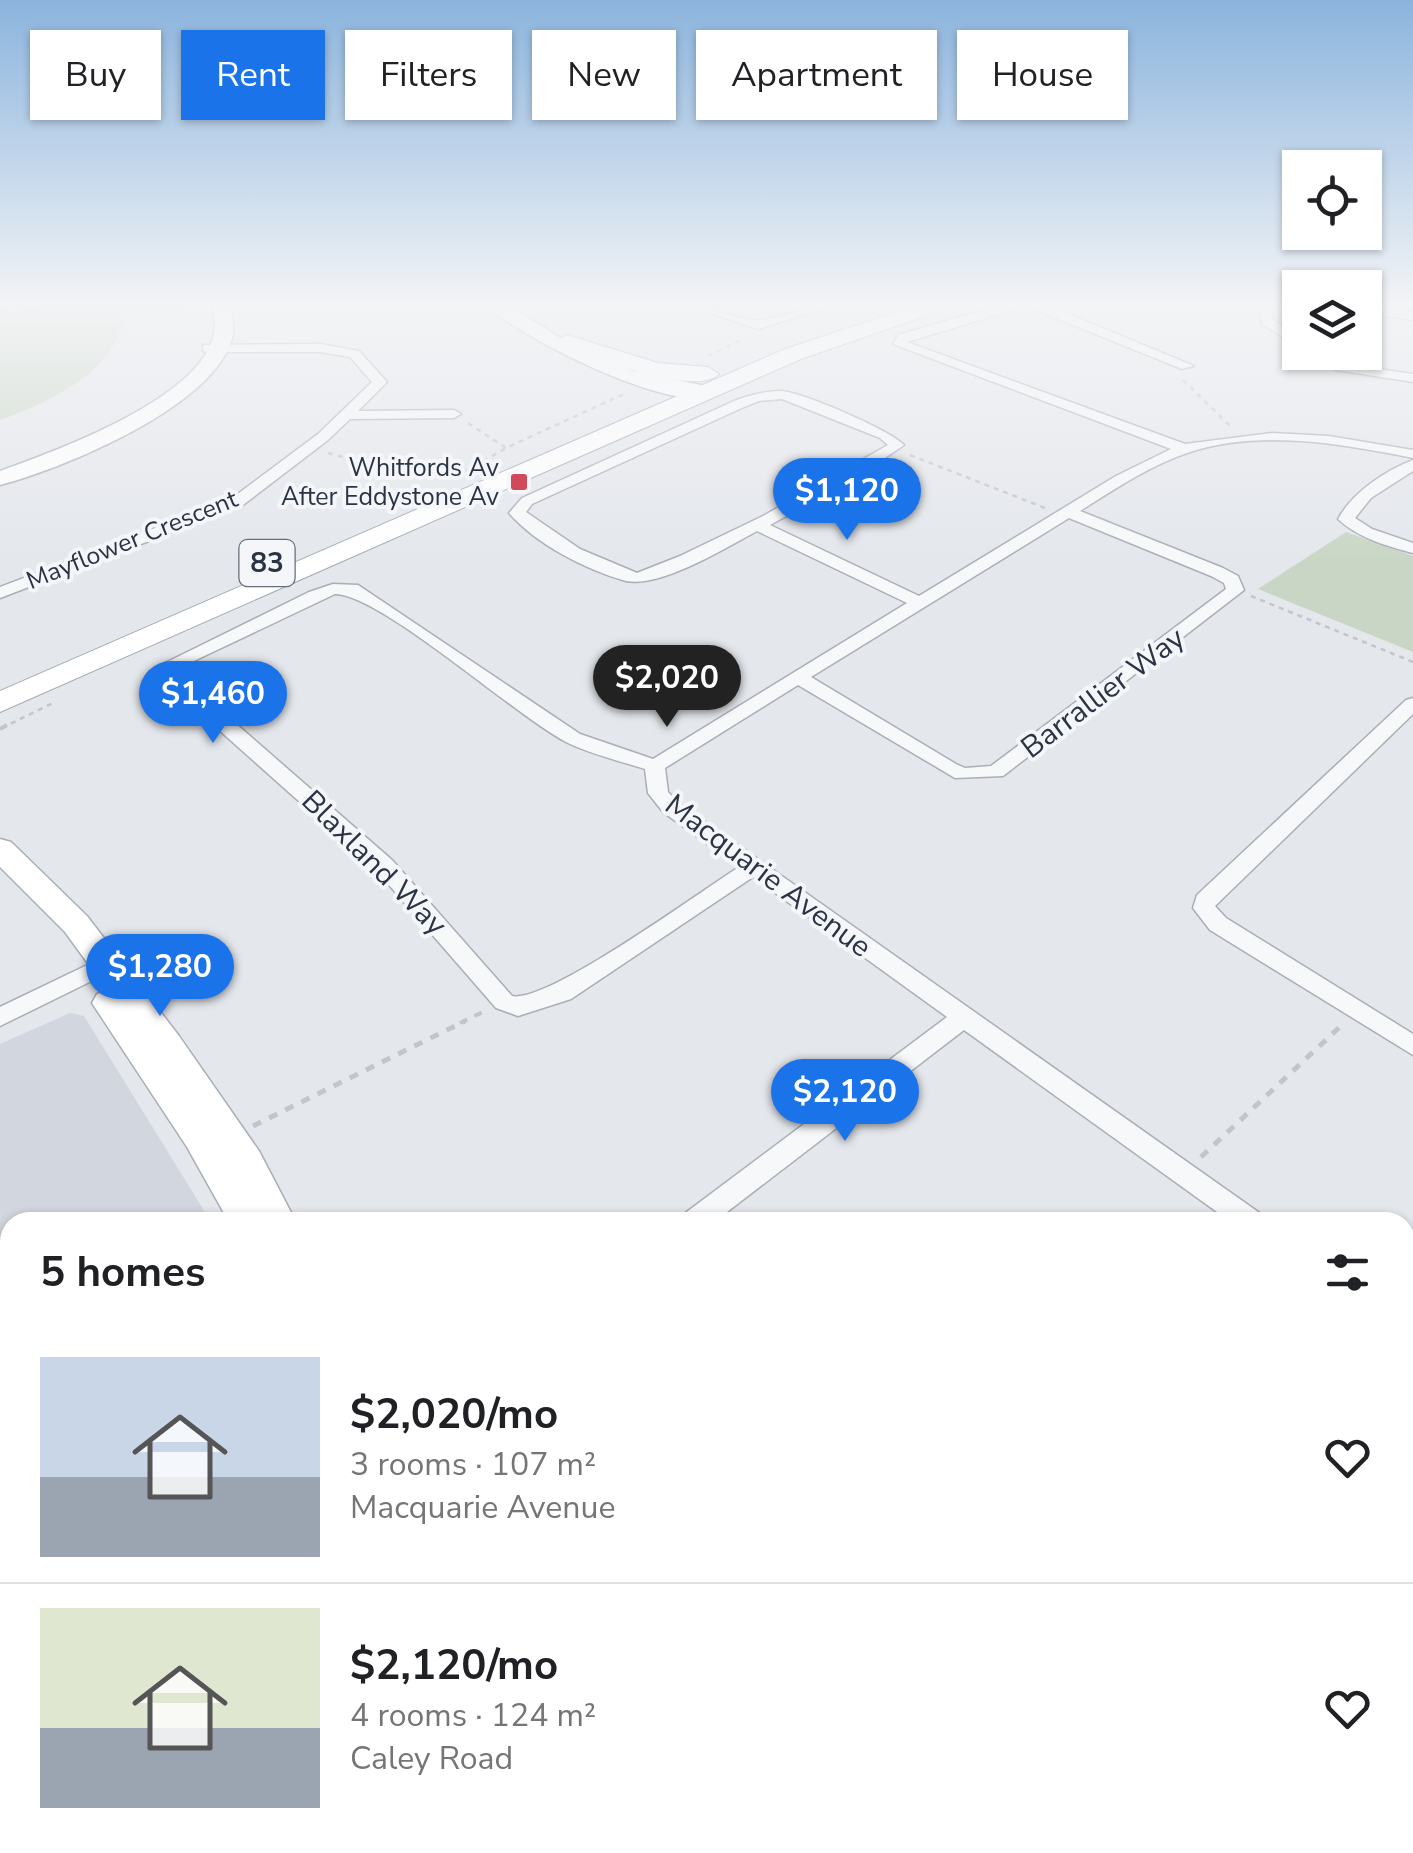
<!DOCTYPE html>
<html lang="en">
<head>
<meta charset="utf-8">
<style>
  :root { --surface:#fff; --page:#f2f2f2; --text:#202124; --muted:#757577; --line:#e0e0e0; --accent:#1a73e8 }
  body { margin:0; font-family:"Nunito Sans",sans-serif; background:var(--page); color:var(--text); height:100vh; display:flex; flex-direction:column; font-size:38px; white-space:nowrap }
  * { box-sizing:border-box; margin:0 }
  p { font-size:32px; color:var(--muted) }
  .icon { flex:none; width:55px; height:55px; fill:none; stroke:currentColor; stroke-width:2; stroke-linecap:round; stroke-linejoin:round }
  .map { position:relative; flex:1; overflow:hidden }
  .side { position:absolute; left:0px; top:1212px; width:1415px; height:642px; display:flex; flex-direction:column; background:var(--surface); border-radius:30px 30px 0 0; box-shadow:0 2px 8px #0004 }
  .side>* { flex:none }
  .top-card { position:absolute; left:30px; top:30px; width:1355px; height:90px; display:flex; gap:20px }
  .fabs { position:absolute; left:1282px; top:150px; display:grid; gap:20px }
  .fabs a { display:grid; place-items:center; width:100px; height:100px; border-radius:0px; background:var(--surface); box-shadow:0 2px 8px #0004; font-size:50px }
  .price { position:absolute; translate:-50% -85px; padding:0 22px; border-radius:35px; background:var(--accent); color:#fff; font-size:32px; line-height:65px; filter:drop-shadow(0 2px 5px #0008) }
  .price::after { content:''; position:absolute; left:50%; top:60px; width:30px; height:22px; margin-left:-15px; background:inherit; clip-path:polygon(0 0,100% 0,50% 100%) }
  .price.on { background:#222; color:#fff }
  ul { padding:0; list-style:none }
  li { display:flex; align-items:center; gap:30px; height:250px; padding:0 40px }
  li+li { border-top:2px solid var(--line) }
  li span { display:grid; place-items:center; flex:none; width:280px; height:200px; border-radius:0px; color:#555 }
  li>.icon { margin-inline-start:auto }
  span .icon { width:120px; height:120px; fill:#fffc; stroke-width:1 }
  li b { font-size:42px }
  h2 { display:flex; justify-content:space-between; align-items:center; height:120px; padding:0 40px; font-size:42px }
  .tag { padding:0 35px; border-radius:0px; background:var(--surface); box-shadow:0 2px 8px #0004; font-size:35px; line-height:90px }
  .tag.on { background:var(--accent); color:#fff }
  .map>svg:first-child { display:block }
  .built { fill:#d2d6de }
  .green { fill:#c9d6c5 }
  .building { fill:#bbc0ca }
  .lines { fill:none; stroke-linecap:round; stroke-linejoin:round }
  .street-casing { stroke:#a9aeb7; stroke-width:3 }
  .secondary-casing { stroke:#a9aeb7; stroke-width:3 }
  .primary-casing { stroke:#a3abb8; stroke-width:2 }
  .path-far2 { stroke:#c2c5cb; stroke-width:2.5; stroke-dasharray:5 5; stroke-linecap:butt }
  .path-far1 { stroke:#c2c5cb; stroke-width:4; stroke-dasharray:8 8; stroke-linecap:butt }
  .path { stroke:#c2c5cb; stroke-width:5; stroke-dasharray:9 9; stroke-linecap:butt }
  .street { fill:#f7f8fa; fill-rule:evenodd }
  .secondary { fill:#fff; fill-rule:evenodd }
  .primary { fill:#fff; fill-rule:evenodd }
  .poi-dot { fill:#d1495b; stroke:#f4f6f9; stroke-width:4 }
  .labels { text-anchor:middle; dominant-baseline:central; stroke-width:8; stroke-linejoin:round; paint-order:stroke }
  .far-poi-label { font-size:25px; fill:#2b3445; stroke:#f4f6f9; text-anchor:end }
  .far-street-label { font-size:25px; fill:#2b3445; stroke:#f4f6f9 }
  .shield { fill:#f4f6f9; stroke:#676e7b; stroke-width:2.5 }
  .shield-label { font-size:28px; font-weight:bold; fill:#2b3445 }
  .street-label { font-size:30px; fill:#2b3445; stroke:#f4f6f9 }
</style>
</head>
<body>
<div class="map">
<svg width="1413" height="1853" viewBox="0 0 1413 1853">
  <rect width="100%" height="100%" fill="#e4e7ec"/>
  <polygon class="built" points="70,1013 84,1016 211,1222 10,1222 10,1738 0,1745 0,1044"/>
  <g class="green">
    <path d="M62,302H201L211,307L126,319C120,330 116,344 108,354C83,386 37,407 0,420V310Z"/>
    <polygon points="1346,532 1413,556 1413,652 1258,589"/>
    <polygon points="10,1446 10,1727 0,1735 0,1449"/>
    <polygon points="10,1738 10,1845 500,1845 504,1853 0,1853 0,1745"/>
  </g>
  <polygon class="building" points="0,1312 10,1328 10,1357 0,1363"/>
  <g class="lines">
    <defs>
      <g id="street">
        <path d="M678,302C705,302 739,323 762,320C791,316 816,302 846,302L758,329Z"/>
        <path d="M1012,302H1039L1194,366L1182,369L1026,306L907,342L1185,444L1272,433L1329,436L1413,450V458C1342,444 1260,429 1190,452C1150,465 1115,489 1080,511L1223,568L1238,576L1244,590L1003,776L955,778L798,685L665,768L668,792L677,802L1261,1214L1265,1222H1231L964,1030L714,1222H681L684,1214L947,1017L753,877L571,999L518,1016L496,1008L376,870L163,680L161,665L309,592L333,584L358,585L580,734L653,759L907,603L757,531C725,548 661,588 626,581C586,570 536,544 509,513L522,498L734,401C750,395 764,391 781,391C802,392 890,430 904,445L855,478L770,525L919,596L1116,476L1171,449L893,344L898,335ZM782,399L880,438L888,445L763,516L680,556L637,573L580,549L526,512L532,504L744,407L759,401ZM1069,518L1211,576L1224,583L1226,589L991,766L965,768L956,764L811,677ZM335,594C380,594 516,716 566,742C590,754 620,761 645,769L648,793L663,812L739,867C701,891 547,1004 512,996L392,860L179,674V668Z"/>
        <polygon points="1259,302 1271,302 1272,319 1300,337 1300,347 1262,324"/>
        <polygon points="1365,305 1413,312 1413,320 1365,313"/>
        <polygon points="320,344 359,351 387,382 358,411 454,410 461,414 454,418 350,419 328,440 243,505 0,598 0,587 231,499 318,434 372,382 350,357 320,352 208,352 203,351 203,345"/>
        <polygon points="1308,352 1325,352 1345,364 1413,374 1413,382 1336,370"/>
        <path d="M1413,460V471L1371,498L1355,518L1372,529L1413,543V553C1387,546 1358,538 1338,519C1353,492 1385,471 1413,460Z"/>
        <polygon points="1413,698 1413,714 1215,906 1226,918 1413,1034 1413,1055 1210,930 1193,908 1197,895 1406,700"/>
        <polygon points="106,956 114,958 118,964 114,970 0,1026 0,1007"/>
        <polygon points="1413,1241 1413,1297 1405,1299 1405,1244"/>
        <polygon points="1405,1308 1413,1311 1413,1339 1405,1336"/>
        <polygon points="1413,1815 1413,1853 1296,1853 1292,1845 1405,1845 1405,1819"/>
      </g>
      <g id="secondary">
        <path d="M213,302H231C231,312 234,324 233,333C222,404 62,469 0,485V471C56,451 203,398 214,333C216,323 213,312 213,302Z"/>
        <path d="M482,302H503L572,345L630,370L715,388L718,392C683,422 511,333 482,302Z"/>
        <polygon points="0,839 11,842 87,916 179,1036 259,1151 296,1222 229,1222 187,1147 92,1003 97,994 108,991 65,932 0,867"/>
        <polygon points="524,1845 618,1845 621,1853 527,1853"/>
      </g>
      <g id="primary">
        <polygon points="927,302 957,302 954,306 801,359 0,712 0,691 785,349"/>
        <path d="M567,335L658,363L708,367L719,374C695,398 590,356 559,346L556,341Z"/>
      </g>
    </defs>
    <use href="#street" class="street-casing"/>
    <use href="#secondary" class="secondary-casing"/>
    <use href="#primary" class="primary-casing"/>
    <g class="path-far2">
      <polyline points="0,309 8,314 114,302"/>
      <polyline points="708,356 745,338"/>
      <polyline points="1183,380 1230,426"/>
      <polyline points="468,423 506,448"/>
      <polyline points="328,453 393,470 471,473"/>
      <polyline points="910,455 1045,508"/>
      <polyline points="466,471 506,448 626,393"/>
      <polyline points="1251,596 1413,662"/>
      <polyline points="2,728 55,702"/>
    </g>
    <g class="path-far1">
      <polyline points="0,729 7,725"/>
      <polyline points="460,1023 487,1010"/>
    </g>
    <g class="path">
      <polyline points="253,1126 465,1021"/>
      <polyline points="1201,1157 1344,1023"/>
    </g>
    <use href="#street" class="street"/>
    <use href="#secondary" class="secondary"/>
    <use href="#primary" class="primary"/>
  </g>
  <linearGradient id="sky" x2="0" y2="1"><stop stop-color="#8bb4dd"/><stop offset="0.54" stop-color="#f3f4f6"/><stop offset="1" stop-color="#f3f4f6" stop-opacity="0"/></linearGradient>
  <rect width="1413" height="561" fill="url(#sky)"/>
  <rect class="poi-dot" x="509" y="472" width="20" height="20" rx="5"/>
  <g class="labels">
    <g class="far-poi-label">
      <text x="499" y="468">Whitfords Av<tspan x="499" dy="29">After Eddystone Av</tspan></text>
    </g>
    <g class="far-street-label">
      <text transform="translate(132 540) rotate(-22)">Mayflower Crescent</text>
    </g>
    <rect class="shield" x="239.5" y="540" width="55" height="46" rx="8"/>
    <g class="shield-label">
      <text x="267" y="563">83</text>
    </g>
    <g class="street-label">
      <text transform="translate(1103 693) rotate(-37)">Barrallier Way</text>
      <text transform="translate(374 863) rotate(45)">Blaxland Way</text>
      <text transform="translate(768 876) rotate(37)">Macquarie Avenue</text>
    </g>
  </g>
</svg>
<div class="fabs">
<a><svg class="icon" aria-label="locate" viewBox="0 0 24 24"><circle cx="12" cy="12" r="6"/><path d="M12 2v4M12 18v4M2 12h4M18 12h4"/></svg></a>
<a><svg class="icon" aria-label="layers" viewBox="0 0 24 24"><path d="M12 4l9 5-9 5-9-5zM3 14l9 5 9-5"/></svg></a>
</div>
<b class="price" style="left:847px;top:543px">$1,120</b>
<b class="price on" style="left:667px;top:730px">$2,020</b>
<b class="price" style="left:213px;top:746px">$1,460</b>
<b class="price" style="left:160px;top:1019px">$1,280</b>
<b class="price" style="left:845px;top:1144px">$2,120</b>
<div class="top-card">
<a class="tag">Buy</a>
<a class="tag on">Rent</a>
<a class="tag">Filters</a>
<a class="tag">New</a>
<a class="tag">Apartment</a>
<a class="tag">House</a>
</div>
<section class="side">
<h2>5 homes<svg class="icon" aria-label="filters" viewBox="0 0 24 24"><path d="M4 7h16M4 17h16"/><circle cx="9" cy="7" r="2"/><circle cx="15" cy="17" r="2"/></svg></h2>
<ul>
<li><span style="background:linear-gradient(#c9d6e8 60%,#9aa5b1 0)"><svg class="icon" aria-label="home" viewBox="0 0 24 24"><path d="M3 11l9-7 9 7M6 9v11h12V9"/></svg></span><div><b>$2,020/mo</b><p>3 rooms · 107 m²</p><p>Macquarie Avenue</p></div><svg class="icon" aria-label="heart" viewBox="0 0 24 24"><path d="M12 20l-8-8c-3-5 5-10 8-4 3-6 11-1 8 4z"/></svg></li>
<li><span style="background:linear-gradient(#dfe7d0 60%,#9aa5b1 0)"><svg class="icon" aria-label="home" viewBox="0 0 24 24"><path d="M3 11l9-7 9 7M6 9v11h12V9"/></svg></span><div><b>$2,120/mo</b><p>4 rooms · 124 m²</p><p>Caley Road</p></div><svg class="icon" aria-label="heart" viewBox="0 0 24 24"><path d="M12 20l-8-8c-3-5 5-10 8-4 3-6 11-1 8 4z"/></svg></li>
</ul>
</section>
</div>
</body>
</html>
